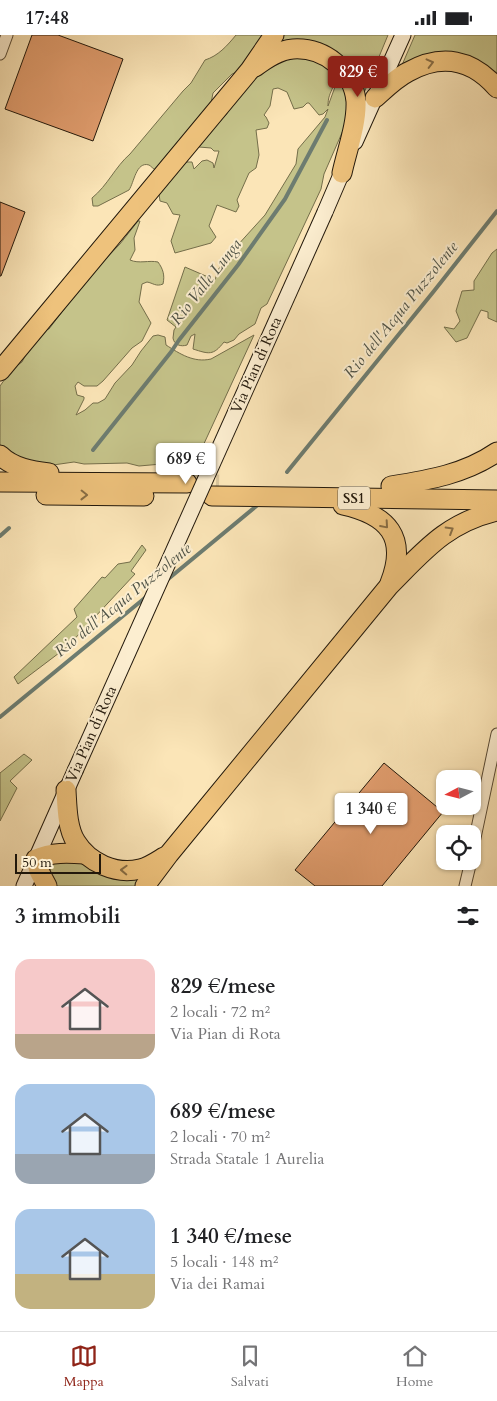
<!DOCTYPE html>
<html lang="it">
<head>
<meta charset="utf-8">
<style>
  :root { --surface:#fff; --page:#f2f2f2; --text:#202124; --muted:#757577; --line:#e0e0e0; --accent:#8f2418 }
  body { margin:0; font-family:Cardo,serif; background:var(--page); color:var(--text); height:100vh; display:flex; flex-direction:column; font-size:19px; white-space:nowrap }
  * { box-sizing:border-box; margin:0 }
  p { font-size:16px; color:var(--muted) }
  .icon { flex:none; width:28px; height:28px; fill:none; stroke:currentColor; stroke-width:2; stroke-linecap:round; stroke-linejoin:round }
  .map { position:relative; height:851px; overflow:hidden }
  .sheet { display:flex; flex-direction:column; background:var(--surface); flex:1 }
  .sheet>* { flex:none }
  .needle { width:32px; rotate:263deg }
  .controls { position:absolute; left:436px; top:735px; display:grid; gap:10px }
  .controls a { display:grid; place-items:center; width:45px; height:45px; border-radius:10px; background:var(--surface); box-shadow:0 1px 4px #0004; font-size:25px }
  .scale { position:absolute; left:15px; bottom:12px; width:86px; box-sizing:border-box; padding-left:5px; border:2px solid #22180b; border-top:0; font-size:14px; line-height:18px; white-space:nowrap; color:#22180b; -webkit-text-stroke:4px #fceed0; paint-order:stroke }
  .price { position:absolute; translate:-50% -42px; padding:0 11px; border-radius:5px; background:#fff; color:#222; font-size:16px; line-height:32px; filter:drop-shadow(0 1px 2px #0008) }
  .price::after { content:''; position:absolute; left:50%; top:30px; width:15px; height:11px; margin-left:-8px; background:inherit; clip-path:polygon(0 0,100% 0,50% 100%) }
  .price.selected { background:var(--accent); color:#fff }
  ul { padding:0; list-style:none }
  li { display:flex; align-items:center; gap:15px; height:125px; padding:0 15px }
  li span { display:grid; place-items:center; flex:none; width:140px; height:100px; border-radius:15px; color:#555 }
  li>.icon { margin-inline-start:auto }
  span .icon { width:60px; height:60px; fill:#fffc; stroke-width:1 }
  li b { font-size:21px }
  h2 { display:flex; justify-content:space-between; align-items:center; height:60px; padding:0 15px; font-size:21px }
  .status { display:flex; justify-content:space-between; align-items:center; height:35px; padding:0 25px; background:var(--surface); direction:ltr }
  .status svg { height:14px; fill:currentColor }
  .menu { display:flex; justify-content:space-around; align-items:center; height:70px; border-top:1px solid var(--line); background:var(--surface); font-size:14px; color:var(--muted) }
  .menu a { display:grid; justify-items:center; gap:2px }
  .menu .selected { color:var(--accent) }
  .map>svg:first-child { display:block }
  .green { fill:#c5c38a; stroke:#746e4a }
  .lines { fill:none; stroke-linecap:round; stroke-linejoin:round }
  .stream { stroke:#6d7c70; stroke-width:4 }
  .building { fill:#e19d6e; stroke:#22180b }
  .trunk-tunnel { stroke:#dac69d; stroke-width:19; stroke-dasharray:19 9; stroke-linecap:butt }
  .minor-casing { stroke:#584b36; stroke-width:13 }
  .secondary-casing { stroke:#22180b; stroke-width:17 }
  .trunk-casing { stroke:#22180b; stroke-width:21 }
  .minor { stroke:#fceed0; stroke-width:11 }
  .secondary { stroke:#fceed0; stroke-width:15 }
  .trunk { stroke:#eec27c; stroke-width:19 }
  .secondary-bridge-casing { stroke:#22180b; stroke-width:17; stroke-linecap:butt }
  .secondary-bridge { stroke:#fceed0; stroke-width:15 }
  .oneway { stroke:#886d44 }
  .labels { text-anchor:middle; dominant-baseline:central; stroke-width:4; stroke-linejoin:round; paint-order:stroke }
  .shield { fill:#fceed0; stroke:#635846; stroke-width:1 }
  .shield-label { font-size:14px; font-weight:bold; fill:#22180b }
  .street-label { font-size:15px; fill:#22180b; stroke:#fceed0 }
  .water-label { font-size:16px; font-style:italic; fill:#4e5246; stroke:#fceed0 }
</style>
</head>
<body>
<div class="status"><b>17:48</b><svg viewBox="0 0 49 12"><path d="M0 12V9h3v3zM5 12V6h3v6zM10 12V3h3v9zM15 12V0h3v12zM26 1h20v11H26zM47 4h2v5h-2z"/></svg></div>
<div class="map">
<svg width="497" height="851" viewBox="0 0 497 851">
  <rect width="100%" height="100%" fill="#fbe5b7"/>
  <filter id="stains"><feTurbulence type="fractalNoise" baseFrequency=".004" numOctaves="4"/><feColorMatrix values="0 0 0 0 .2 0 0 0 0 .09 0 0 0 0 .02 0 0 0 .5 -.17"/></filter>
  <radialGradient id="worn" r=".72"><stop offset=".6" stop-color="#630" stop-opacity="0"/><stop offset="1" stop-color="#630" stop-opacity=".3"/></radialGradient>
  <g class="green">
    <path d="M236,0H271L237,37L232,39L213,58L211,68L193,89V92L156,135C153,134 151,131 149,130C136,126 134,148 129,155L98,171H93L92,163C108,150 115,132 130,119L183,56L191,48L205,25C218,21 227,11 236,0Z"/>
    <polygon points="281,0 388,0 364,58 350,36 274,8"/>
    <polygon points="415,0 497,0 497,46 492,40 402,30"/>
    <path d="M306,22C317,27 339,36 333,52C330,59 328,62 328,71L335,52L339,45L345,50L348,84L324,139L321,154L267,269L261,273L255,289L239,299L234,305L227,308L224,307C213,321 209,319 193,314L195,299L191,301L187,310C181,312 174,310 173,303L174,295L176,292L167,285L185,232L215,245L218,235L226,223L265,180L296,129L298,114L325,82L328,74L323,79L319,80L309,68H307L303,72L294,74L287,57L278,53L273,54L270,71L264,80L266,82L269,88L267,93L256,95L259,120L256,133L249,138L237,165L239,171L236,177L217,170L209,191L216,202L211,208L175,218L171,206L180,180L173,179L167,168L160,166L159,159L181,127H192L194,134L202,126L207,125L213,128L214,133L219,116H214L211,113L199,112L197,110L226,80L234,67L255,44L262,33L273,25Z"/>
    <path d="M138,186H140L134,203L135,215L130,225C139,229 149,225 158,227C163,234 165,240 163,249C156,252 153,248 147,247L142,249L139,267L151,288L142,306L132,313L103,346L97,351H84L78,347L75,351L77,360L84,362V364L76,380L85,375L93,368H98L105,364L115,348L132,330L141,316L153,301L158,300L165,302L166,310C180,319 194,328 211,324L254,300L196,426L139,431L127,428L84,429L74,427L53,430L28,427L0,410V351L12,334L22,327L28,315L44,295L49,294L90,240L120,209Z"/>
    <polygon points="497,214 497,287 488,283 488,277 481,275 467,303 456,307 444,292 454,294 460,286 456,276 462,256 474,255 474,246 492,218"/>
    <polygon points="142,510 146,515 131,536 135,539 67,612 18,649 14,642 77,582 74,574 102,542 105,543 118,529 130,527"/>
    <polygon points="24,719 32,725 10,746 17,753 0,786 0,738"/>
    <path d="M63,824L145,839L141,851H56C49,844 49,835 53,826Z"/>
  </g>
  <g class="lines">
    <g class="stream">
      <polyline points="93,415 171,317 179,305 238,230 285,164 327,85"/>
      <polyline points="287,437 434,256 497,176"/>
      <polyline points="0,501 9,493"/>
      <polyline points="167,545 260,468"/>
      <polyline points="0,682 146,562"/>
    </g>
  </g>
  <g class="building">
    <polygon points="32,0 58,0 123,24 93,106 5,74"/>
    <polygon points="0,167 25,177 1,241 0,241"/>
    <polygon points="384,728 443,777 382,851 315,851 295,835"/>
  </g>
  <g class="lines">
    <polyline class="trunk-tunnel" points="188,448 219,449"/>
    <defs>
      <g id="minor">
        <polyline points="0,19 7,0"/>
        <polyline points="472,817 497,699"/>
        <polyline points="465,851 471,826"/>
      </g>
      <g id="secondary">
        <polyline points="355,107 403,0"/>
        <polyline points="325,177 346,128"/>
        <polyline points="24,851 75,736"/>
      </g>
      <g id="trunk">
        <path d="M255,32C267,23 279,15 293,14C324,12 353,35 356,66C357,89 347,115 342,138"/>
        <path d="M375,63C385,54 396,43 408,37C442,18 472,24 497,53"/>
        <polyline points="0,336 250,35 274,0"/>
        <path d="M0,420C13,433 32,436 49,438"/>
        <polyline points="0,447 187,448"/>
        <path d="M391,451C429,445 465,439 497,417"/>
        <polyline points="46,460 144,461"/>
        <polyline points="212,461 497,465"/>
        <path d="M343,470C388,480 408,502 390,548"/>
        <path d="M66,755C67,772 67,793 76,807C89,828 116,840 140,834C149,832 156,827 164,822"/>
        <path d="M47,851L39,836L36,824C52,817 68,818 85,819"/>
        <path d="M145,851L169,819L389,551C424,516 446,488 497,476"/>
      </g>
    </defs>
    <use href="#minor" class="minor-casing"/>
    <use href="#secondary" class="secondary-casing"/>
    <use href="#trunk" class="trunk-casing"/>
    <use href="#minor" class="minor"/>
    <use href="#secondary" class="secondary"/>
    <use href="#trunk" class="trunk"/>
    <defs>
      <polyline id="secondary-bridge" points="75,736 325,177"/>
    </defs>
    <use href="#secondary-bridge" class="secondary-bridge-casing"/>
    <use href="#secondary-bridge" class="secondary-bridge"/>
  </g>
  <defs><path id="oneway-chevron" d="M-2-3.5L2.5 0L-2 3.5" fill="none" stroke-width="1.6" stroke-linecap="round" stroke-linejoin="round" transform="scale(1.25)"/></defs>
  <g class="oneway">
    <use href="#oneway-chevron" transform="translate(430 28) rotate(-14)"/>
    <use href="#oneway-chevron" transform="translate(84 460) rotate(1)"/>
    <use href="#oneway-chevron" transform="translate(385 490) rotate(49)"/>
    <use href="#oneway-chevron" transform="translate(450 495) rotate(-31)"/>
    <use href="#oneway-chevron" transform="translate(124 835) rotate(-178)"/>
  </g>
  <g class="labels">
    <rect class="shield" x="338" y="451.5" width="32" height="23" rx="4"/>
    <g class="shield-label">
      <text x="354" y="463">SS1</text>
    </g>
    <g class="street-label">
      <text transform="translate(256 330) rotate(-66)">Via Pian di Rota</text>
      <text transform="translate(91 699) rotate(-66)">Via Pian di Rota</text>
    </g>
    <g class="water-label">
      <text transform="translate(206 247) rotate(-52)">Rio Valle Lunga</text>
      <text transform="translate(401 275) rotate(-51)">Rio dell'Acqua Puzzolente</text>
      <text transform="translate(123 565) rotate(-39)">Rio dell'Acqua Puzzolente</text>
    </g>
  </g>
  <rect width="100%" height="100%" filter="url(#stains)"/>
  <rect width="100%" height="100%" fill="url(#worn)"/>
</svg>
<div class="controls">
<a><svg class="needle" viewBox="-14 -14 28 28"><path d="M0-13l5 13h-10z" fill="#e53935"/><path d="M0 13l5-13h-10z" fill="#757577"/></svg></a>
<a><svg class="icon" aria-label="locate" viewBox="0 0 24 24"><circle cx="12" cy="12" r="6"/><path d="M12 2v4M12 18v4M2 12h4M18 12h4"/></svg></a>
</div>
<div class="scale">50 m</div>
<b class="price selected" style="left:358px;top:63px">829 €</b>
<b class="price" style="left:186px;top:450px">689 €</b>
<b class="price" style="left:371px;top:800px">1 340 €</b>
</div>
<section class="sheet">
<h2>3 immobili<svg class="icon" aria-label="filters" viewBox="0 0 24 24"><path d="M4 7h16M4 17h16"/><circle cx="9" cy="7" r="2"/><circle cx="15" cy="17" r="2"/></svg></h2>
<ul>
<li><span style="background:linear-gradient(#f6c9c9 75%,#b9a48a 0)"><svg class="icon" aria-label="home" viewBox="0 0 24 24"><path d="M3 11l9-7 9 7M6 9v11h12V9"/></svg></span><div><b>829 €/mese</b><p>2 locali · 72 m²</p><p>Via Pian di Rota</p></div></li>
<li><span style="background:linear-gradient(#a9c7e8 70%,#9aa5b1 0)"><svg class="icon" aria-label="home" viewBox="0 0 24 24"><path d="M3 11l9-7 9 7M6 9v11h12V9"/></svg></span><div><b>689 €/mese</b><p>2 locali · 70 m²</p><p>Strada Statale 1 Aurelia</p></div></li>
<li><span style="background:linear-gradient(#a9c7e8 65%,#c2b280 0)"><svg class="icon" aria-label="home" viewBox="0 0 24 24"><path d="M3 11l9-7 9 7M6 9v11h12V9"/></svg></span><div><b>1 340 €/mese</b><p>5 locali · 148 m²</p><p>Via dei Ramai</p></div></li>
</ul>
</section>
<nav class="menu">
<a class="selected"><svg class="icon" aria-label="map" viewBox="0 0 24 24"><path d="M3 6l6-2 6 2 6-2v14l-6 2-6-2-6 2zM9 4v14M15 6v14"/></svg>Mappa</a>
<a><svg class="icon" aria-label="saved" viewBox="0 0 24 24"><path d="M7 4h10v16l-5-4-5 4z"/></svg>Salvati</a>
<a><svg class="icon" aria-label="home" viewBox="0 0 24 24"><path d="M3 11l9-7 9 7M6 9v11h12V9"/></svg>Home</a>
</nav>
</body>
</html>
